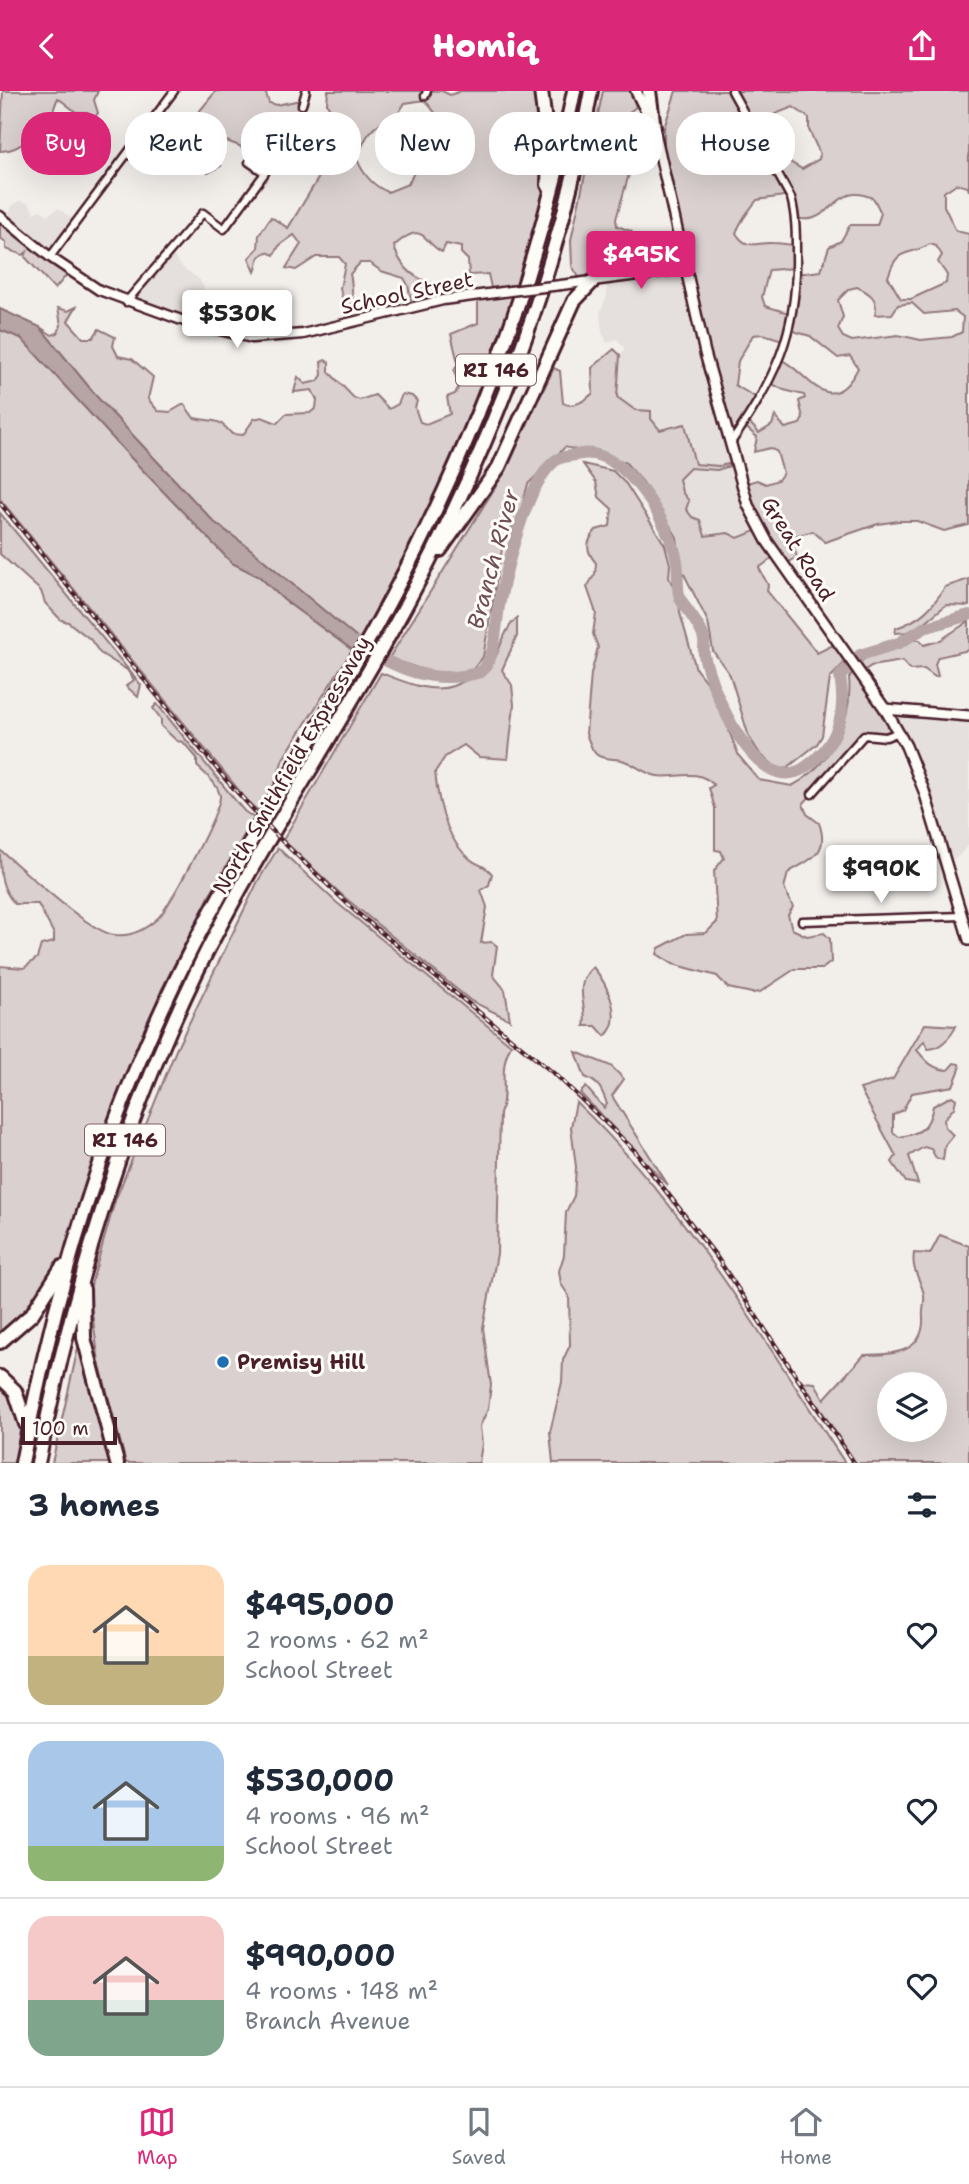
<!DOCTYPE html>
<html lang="en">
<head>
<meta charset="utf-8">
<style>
  :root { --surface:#fff; --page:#f6f6f7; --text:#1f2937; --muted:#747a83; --line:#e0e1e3; --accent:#db2777 }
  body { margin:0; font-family:"Shantell Sans",sans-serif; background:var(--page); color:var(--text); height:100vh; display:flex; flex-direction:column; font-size:26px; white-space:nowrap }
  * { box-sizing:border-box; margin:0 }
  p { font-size:23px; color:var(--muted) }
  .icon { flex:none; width:38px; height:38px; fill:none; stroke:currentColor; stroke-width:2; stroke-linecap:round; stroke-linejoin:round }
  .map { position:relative; height:1372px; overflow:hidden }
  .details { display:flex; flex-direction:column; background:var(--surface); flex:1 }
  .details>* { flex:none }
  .top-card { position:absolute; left:21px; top:21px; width:928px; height:63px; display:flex; gap:14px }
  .tools { position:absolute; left:877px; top:1281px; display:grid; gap:14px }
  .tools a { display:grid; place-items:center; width:70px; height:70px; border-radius:50%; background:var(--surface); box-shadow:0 7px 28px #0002; font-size:35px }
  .scale { position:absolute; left:21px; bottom:18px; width:96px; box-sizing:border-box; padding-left:7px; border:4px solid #4a1f2b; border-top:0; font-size:19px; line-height:24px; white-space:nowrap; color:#4a1f2b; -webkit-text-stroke:5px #fdfcf7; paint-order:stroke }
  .price { position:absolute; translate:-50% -60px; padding:0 16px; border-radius:7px; background:#fff; color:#222; font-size:23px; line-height:46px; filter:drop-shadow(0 2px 4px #0008) }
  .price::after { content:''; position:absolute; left:50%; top:42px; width:21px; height:16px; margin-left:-10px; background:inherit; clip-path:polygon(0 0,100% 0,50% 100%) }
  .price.active { background:var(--accent); color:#fff }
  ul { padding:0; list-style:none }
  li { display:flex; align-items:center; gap:21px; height:175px; padding:0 28px }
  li+li { border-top:2px solid var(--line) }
  li span { display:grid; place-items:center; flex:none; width:196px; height:140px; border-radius:21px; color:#555 }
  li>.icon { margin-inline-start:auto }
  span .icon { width:84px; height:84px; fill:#fffc; stroke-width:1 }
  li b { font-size:30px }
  h2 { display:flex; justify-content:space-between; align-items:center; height:84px; padding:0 28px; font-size:30px }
  .pill { padding:0 24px; border-radius:28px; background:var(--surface); box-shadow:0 7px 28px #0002; font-size:24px; line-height:63px }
  .pill.active { background:var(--accent); color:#fff }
  header { display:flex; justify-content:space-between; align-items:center; height:91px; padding:0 28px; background:var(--accent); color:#fff; font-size:32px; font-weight:800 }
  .menu { display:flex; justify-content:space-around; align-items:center; height:98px; border-top:2px solid var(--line); background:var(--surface); font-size:19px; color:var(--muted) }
  .menu a { display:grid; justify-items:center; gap:4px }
  .menu .active { color:var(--accent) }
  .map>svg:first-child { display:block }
  .built { fill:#e5dfdd }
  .green { fill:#d9d0cf; stroke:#92787d; stroke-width:2; fill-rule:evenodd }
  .water { fill:#b7a5a6; stroke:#8b6f75; stroke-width:2 }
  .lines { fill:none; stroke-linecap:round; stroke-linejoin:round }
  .river { stroke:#b7a5a6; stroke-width:12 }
  .minor-casing { stroke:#4a1f2b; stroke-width:11 }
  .tertiary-casing { stroke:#4a1f2b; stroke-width:13 }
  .secondary-casing { stroke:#4a1f2b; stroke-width:14 }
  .motorway-casing { stroke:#4a1f2b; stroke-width:18 }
  .minor { stroke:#fdfcf7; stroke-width:6 }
  .tertiary { stroke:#fdfcf7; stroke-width:8 }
  .secondary { stroke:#fdfcf7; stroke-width:9 }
  .motorway { stroke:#fdfcf7; stroke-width:12 }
  .rail-casing { stroke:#4a1f2b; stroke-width:4.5 }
  .rail { stroke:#fdfcf7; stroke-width:2; stroke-dasharray:5; stroke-linecap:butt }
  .tertiary-bridge-casing { stroke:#4a1f2b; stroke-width:13; stroke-linecap:butt }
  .tertiary-bridge { stroke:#fdfcf7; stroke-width:8 }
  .poi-dot { fill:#1f6fb2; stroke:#fdfcf7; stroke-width:2.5 }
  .labels { text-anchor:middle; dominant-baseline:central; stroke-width:6; stroke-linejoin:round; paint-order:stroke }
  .shield { fill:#fdfcf7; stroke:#806168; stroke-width:2 }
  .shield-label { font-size:19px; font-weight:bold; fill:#4a1f2b }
  .street-label { font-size:21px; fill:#4a1f2b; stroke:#fdfcf7 }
  .poi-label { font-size:21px; font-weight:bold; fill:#4a1f2b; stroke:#fdfcf7; text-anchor:start }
  .water-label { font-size:23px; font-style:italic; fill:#704e56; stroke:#fdfcf7 }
</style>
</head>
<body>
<header><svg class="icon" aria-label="back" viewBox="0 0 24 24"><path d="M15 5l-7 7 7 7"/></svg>Homiq<svg class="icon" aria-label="share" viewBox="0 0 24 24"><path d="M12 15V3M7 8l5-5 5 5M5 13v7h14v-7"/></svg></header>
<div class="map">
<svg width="969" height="1372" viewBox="0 0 969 1372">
  <rect width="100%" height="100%" fill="#f2efeb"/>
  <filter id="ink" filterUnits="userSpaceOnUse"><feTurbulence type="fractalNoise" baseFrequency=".0143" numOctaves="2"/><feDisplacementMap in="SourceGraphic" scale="14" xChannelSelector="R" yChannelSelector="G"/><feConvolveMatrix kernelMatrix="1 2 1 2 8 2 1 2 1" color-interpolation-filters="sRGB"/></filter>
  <g filter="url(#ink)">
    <g class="built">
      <polygon points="19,110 29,112 34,122 40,119 48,124 58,117 76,131 48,166 5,130 13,114"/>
      <polygon points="170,160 182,176 200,189 207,204 196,232 129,211"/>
      <polygon points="684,177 733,372 719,375 695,373 646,322 635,319 615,303 620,264 625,258 617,248 607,252 602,241 600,221 607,205 606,190"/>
      <polygon points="733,374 758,439 737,447 728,442 705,445 700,429 692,426 686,418 687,405 682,402 679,388 689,377 717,379"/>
      <polygon points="889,623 969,624 969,753 957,767 943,771 921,698"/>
    </g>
    <g class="green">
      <path d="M3,0H98L94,9L98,22L94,27L87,21H76L58,7C55,13 54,18 52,23C45,39 18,61 0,60Z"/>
      <path d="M216,0H265L269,12L276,14L301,9C303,22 307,41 321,47L337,33L335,25L327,13L328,0H442L450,4L461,0H538L548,97L499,263L438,400L386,508L361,551L248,456L214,431L97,306L40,236L52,244L58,242L61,234L58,217L68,220L76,216L68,230L83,247H93L99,238L115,246L113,255L118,265L132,268L153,286L148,308L158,320L170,321L184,313L194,327C216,332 216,325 232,343L243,344L254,328L262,326L277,332L286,323L310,322L316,317L317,309L312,299L294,301L298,286L305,293L318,290L322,284L321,271L325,269L329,271V281L354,307L360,309L375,304L389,318L398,313L402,303L412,305L417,310L415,317L420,331L426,333L450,323L447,306L455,303L459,295L454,280L458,272L451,243L478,232V203L492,201L488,183L469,184L468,169L461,162V156L446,153L442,161C422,151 425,128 394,155L395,159C402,176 414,188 432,192L437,209L412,215L408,194L404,187L381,180L370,172H360L350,183C354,199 351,213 354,229L347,230L340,197L345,173L339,166H316L296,179L286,177L301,153L294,144L279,155L274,164L267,161C254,166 259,174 255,181L249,167L258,157L259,144L271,126L288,137L322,81C318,67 315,60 299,60L288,72L280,65L286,50L285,43L256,31L247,40L251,68L240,55L226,50L214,64L221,75L208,82L176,52L189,42L193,28ZM425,9L439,27C432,42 413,61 416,78L408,93L388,101C373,95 363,83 357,68C364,50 368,38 386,29L392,32L405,12Z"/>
      <polygon points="603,0 630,0 636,16 624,25 632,59 629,83 616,128 617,135 631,140 635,146 629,169 631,186 582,191 572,175 571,149"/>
      <path d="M676,0H969V100L968,96L956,93L944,101V115L956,140L969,143V434L944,440L917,430H898L878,433L825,451L813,440L791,446L797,466L783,475L775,465L759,477L768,494L767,500L817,562L837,552L847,569L830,587L822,645L817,653L782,681L760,663L749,646L730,584L713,560L708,531L681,477L677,446L643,391L625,371L565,356L528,393L519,426L504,447L483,566L470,582H432L389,567L496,395L554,277L560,280L563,312C573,318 586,309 593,302L592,277L614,258L620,264L617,306L635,319L651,320V328L660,339L685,333L695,373L719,375L733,372V374L717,379L690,377L679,388L682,401L689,410L686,418L692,426L700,429L705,445L728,442L738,447L758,439L740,394L757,389L766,393L778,389L783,382L777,361L770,357L754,361L757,346L744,335L731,350L664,80V37ZM793,16L809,27V39L820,63L819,68L802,78L790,71L788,64L771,71L767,67L744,76L733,73L729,56L732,49L723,31L727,24L744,17L752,32ZM790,104L797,128C802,128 809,129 814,127C836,119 842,92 874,108L881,122L877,134H850L841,150L829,156L821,180L797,183L792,223L765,215L762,206L769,179L796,177V154C789,154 780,152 772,152C756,151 747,160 736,142C741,129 749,119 757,109ZM930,153L936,155L942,164L938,171L947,184L946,192L911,208H901L888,186C898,154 906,167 930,153ZM857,196C870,202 879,208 875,224L892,223L898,214L912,212L924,223L955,220L963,226L962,241L952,246L921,249L898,244L852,250L843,246L838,238L843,226L838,209L849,198ZM790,239L810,245L838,267L850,265L858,277C829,333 805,277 781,269L770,292L784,299L804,304L805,307L799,310L803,327L800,333L785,337L775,325L772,334L759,342L748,330L760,309L735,294L738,270L753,244L763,243L786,250Z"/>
      <polygon points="0,126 69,181 55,198 25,166 27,161 23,164 6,158 6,151 0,147"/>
      <polygon points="0,239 21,247 133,369 232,472 260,486 284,509 352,559 283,668 270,708 261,722 251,714 0,408"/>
      <path d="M583,373L613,380L626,393L665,454L670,473L669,487L679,506L680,522L696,578L713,600L739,665L759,689L792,695C831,674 853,629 849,587C862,562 892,547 920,549L924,554L939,550L969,530V559L938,566L935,573L938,585L935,586L924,578L910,579L902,570L871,575L859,583L896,638L889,644L866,643L803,713L807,723L819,732C831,765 807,769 788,782L784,797L793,816L788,824L792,838L807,845L824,842L830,848L831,871L822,878H795L760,901L752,902L728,897L717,885L673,873L657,863L659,857L686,843L706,842L717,831L714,780L724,767L721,760L715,759V717L709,697L714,694C696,676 677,688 657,685C644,683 635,673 622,669C614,667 602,669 596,663C591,659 589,649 586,643L591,583L598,556L593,543L596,522L587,496L595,483L596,472C586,460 585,452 596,439L610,435L612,418L599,406L596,391Z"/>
      <polygon points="0,422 141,594 138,606 126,595 134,589 127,579 100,562 90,548 68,531 61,529 45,512 41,500 0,463"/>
      <path d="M969,488V515L946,514L913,541L895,542L896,537C920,529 932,517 945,496Z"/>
      <path d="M517,527V545L502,579L512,594L514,614L508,668L479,666L464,654L445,666L435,681C438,710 446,749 470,768C478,775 486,774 492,783L489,794L481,799L487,816L481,852L492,851L497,855L493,884L505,899L510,929L471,910L343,805L283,749L381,582C402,590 430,603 453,595C464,590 472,586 485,583C500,567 501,540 517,527Z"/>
      <path d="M157,613L244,720L254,727L213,798L161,900L74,1130L60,1179L49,1202L0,1250V875L24,877L37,867L41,854L54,851V843L38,813H15C0,797 0,781 0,759C23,778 90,842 115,844C132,846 146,838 158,827C170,815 222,718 220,704C217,692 206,684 197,675V667L183,651L177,650L161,635V628L153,617Z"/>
      <path d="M278,757L336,811L511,954C497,980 509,999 500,1023L497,1163L483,1237L491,1294L488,1318L480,1335L482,1353L479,1372H126L99,1271L89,1201L115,1110L176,959L258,790Z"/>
      <path d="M593,876C606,891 625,928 605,945L596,935H584C589,917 571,895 593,876Z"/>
      <path d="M925,933L956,935C952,945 940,958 928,958L924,950L917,959C926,970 932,978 948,979L954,972L959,973L960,978L953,995L912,1002L903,1019L893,1024V1041L899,1046C921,1043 929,1037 933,1015L952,1005L956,1008L954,1017L944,1028L945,1036L953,1044L945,1054L943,1069L936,1067L931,1058L924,1056L909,1065L918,1093L906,1091L892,1071L896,1065L860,998L893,988Z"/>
      <path d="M576,961L611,975L624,988L612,1005L668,1094L580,1002L586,996L604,1017L607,1013C602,999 600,992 585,986Z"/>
      <path d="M576,1011C686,1116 762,1246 845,1372H553L550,1341L562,1291L563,1269L570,1254L569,1205L561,1193L559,1180L564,1164L566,1121L574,1105L576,1076L571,1036Z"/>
      <path d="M940,1144L969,1155V1372H856L800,1287L803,1291L815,1292L824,1308L864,1264C892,1264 925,1262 923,1226C922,1219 925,1211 924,1204C921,1188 911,1180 914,1162L930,1163ZM889,1293H934V1339H889Z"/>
      <polygon points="80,1248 116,1372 52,1372"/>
      <polygon points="0,1286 26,1326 17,1372 0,1372"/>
    </g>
    <polygon class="water" points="0,218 40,236 97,306 214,431 248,456 364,553 358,563 284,509 260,486 232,472 133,369 21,247 0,239"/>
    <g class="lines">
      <path class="river" d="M356,552C396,578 433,595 481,581C496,566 496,535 499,515C506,478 526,392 556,369C562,365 574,365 581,363C625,356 670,433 677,470C679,482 676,496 680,507C686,520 702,535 704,549C705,553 703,559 704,564C711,598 756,708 804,677C838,654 847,624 840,585L860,564L899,552L924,537L969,524"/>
      <defs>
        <g id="minor">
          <polyline points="425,5 427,0"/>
          <polyline points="302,14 306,0"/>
          <polyline points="50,166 174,0"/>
          <polyline points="126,211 203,122 224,138 265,82 249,71"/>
          <path d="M730,353C775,289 798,241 796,162C796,143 796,125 791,107L732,0"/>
          <polyline points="812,703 864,644 886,646 899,641"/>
          <polyline points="802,830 962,825"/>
        </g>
        <g id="tertiary">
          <polyline points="0,125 50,166 99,199 184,230 252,247 303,243 443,209 510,200"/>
          <polyline points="561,194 685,178"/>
        </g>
        <g id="secondary">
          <polyline points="636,0 654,37 705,262 748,414 767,450 885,618 906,655 924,700 969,849"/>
          <path d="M645,185C661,176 671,166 677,148"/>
          <polyline points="885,618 969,625"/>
        </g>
        <g id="motorway">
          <polyline points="541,0 549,64 548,94"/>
          <polyline points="649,0 654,37"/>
          <polyline points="440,459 499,376 574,210 592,191"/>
          <polyline points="83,1198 84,1247 117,1372"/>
          <polyline points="0,1251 32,1223 62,1176"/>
          <polyline points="0,1286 15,1300 26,1333"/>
          <path d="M22,1372C51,1215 96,1061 163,916C228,775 316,648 389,511C476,349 539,180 574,0"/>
          <path d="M38,1372C72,1202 120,1039 196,882C258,755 340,637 407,512C493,352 559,179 591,0"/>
        </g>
      </defs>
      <use href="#minor" class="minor-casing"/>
      <use href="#tertiary" class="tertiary-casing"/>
      <use href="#secondary" class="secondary-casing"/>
      <use href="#motorway" class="motorway-casing"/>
      <use href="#minor" class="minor"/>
      <use href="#tertiary" class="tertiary"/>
      <use href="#secondary" class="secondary"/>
      <use href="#motorway" class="motorway"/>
      <defs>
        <polyline id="rail" points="0,412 227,690 282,750 355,820 557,985 634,1059 716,1165 854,1372"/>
      </defs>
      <use href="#rail" class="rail-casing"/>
      <use href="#rail" class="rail"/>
      <defs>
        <polyline id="tertiary-bridge" points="510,200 561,194"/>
      </defs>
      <use href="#tertiary-bridge" class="tertiary-bridge-casing"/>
      <use href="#tertiary-bridge" class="tertiary-bridge"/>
    </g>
  </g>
  <circle class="poi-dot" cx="223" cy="1271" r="7"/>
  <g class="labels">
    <g class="shield">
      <rect x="456" y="263.5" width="80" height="31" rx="5"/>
      <rect x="85" y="1033.5" width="80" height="31" rx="5"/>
    </g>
    <g class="shield-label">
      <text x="496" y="279">RI 146</text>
      <text x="125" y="1049">RI 146</text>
    </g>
    <g class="street-label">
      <text transform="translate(407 202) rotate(-12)">School Street</text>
      <text transform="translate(798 458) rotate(58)">Great Road</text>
      <text transform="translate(292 674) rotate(-60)">North Smithfield Expressway</text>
    </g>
    <g class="poi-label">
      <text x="237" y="1271">Premisy Hill</text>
    </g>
    <g class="water-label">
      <text transform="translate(493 468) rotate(-75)">Branch River</text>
    </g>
  </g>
</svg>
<div class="tools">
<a><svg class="icon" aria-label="layers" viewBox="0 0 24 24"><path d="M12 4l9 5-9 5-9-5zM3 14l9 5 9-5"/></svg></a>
</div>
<div class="scale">100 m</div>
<b class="price active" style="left:641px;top:200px">$495K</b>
<b class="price" style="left:237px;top:259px">$530K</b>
<b class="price" style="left:881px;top:814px">$990K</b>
<div class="top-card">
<a class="pill active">Buy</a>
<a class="pill">Rent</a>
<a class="pill">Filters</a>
<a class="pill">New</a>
<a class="pill">Apartment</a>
<a class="pill">House</a>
</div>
</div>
<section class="details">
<h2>3 homes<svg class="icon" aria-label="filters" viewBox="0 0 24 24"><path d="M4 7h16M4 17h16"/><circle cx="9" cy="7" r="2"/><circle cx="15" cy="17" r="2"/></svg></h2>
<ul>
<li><span style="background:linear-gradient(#ffd9b3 65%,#c2b280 0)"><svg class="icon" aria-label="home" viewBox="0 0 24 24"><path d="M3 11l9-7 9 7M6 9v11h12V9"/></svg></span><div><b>$495,000</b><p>2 rooms · 62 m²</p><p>School Street</p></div><svg class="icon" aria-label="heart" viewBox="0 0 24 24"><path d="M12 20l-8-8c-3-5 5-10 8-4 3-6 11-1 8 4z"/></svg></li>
<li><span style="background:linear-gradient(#a9c7e8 75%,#8fb573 0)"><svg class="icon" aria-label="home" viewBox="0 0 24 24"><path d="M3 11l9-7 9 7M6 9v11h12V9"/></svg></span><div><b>$530,000</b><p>4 rooms · 96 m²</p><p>School Street</p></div><svg class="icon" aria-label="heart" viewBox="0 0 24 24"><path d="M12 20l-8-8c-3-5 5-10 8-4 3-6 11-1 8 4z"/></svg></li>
<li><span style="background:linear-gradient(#f6c9c9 60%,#7fa58c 0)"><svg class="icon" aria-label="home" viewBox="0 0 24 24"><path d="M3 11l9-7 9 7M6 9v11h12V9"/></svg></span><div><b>$990,000</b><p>4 rooms · 148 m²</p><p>Branch Avenue</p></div><svg class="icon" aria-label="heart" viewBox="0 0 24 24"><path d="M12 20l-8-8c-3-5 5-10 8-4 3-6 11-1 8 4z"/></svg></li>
</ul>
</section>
<nav class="menu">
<a class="active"><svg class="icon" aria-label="map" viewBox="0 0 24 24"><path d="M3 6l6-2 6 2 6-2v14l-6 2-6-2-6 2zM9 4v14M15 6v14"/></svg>Map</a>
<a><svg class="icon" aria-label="saved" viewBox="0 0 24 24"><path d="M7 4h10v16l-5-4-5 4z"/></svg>Saved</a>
<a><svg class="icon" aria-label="home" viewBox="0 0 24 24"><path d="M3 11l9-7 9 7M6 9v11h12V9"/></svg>Home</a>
</nav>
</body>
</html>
